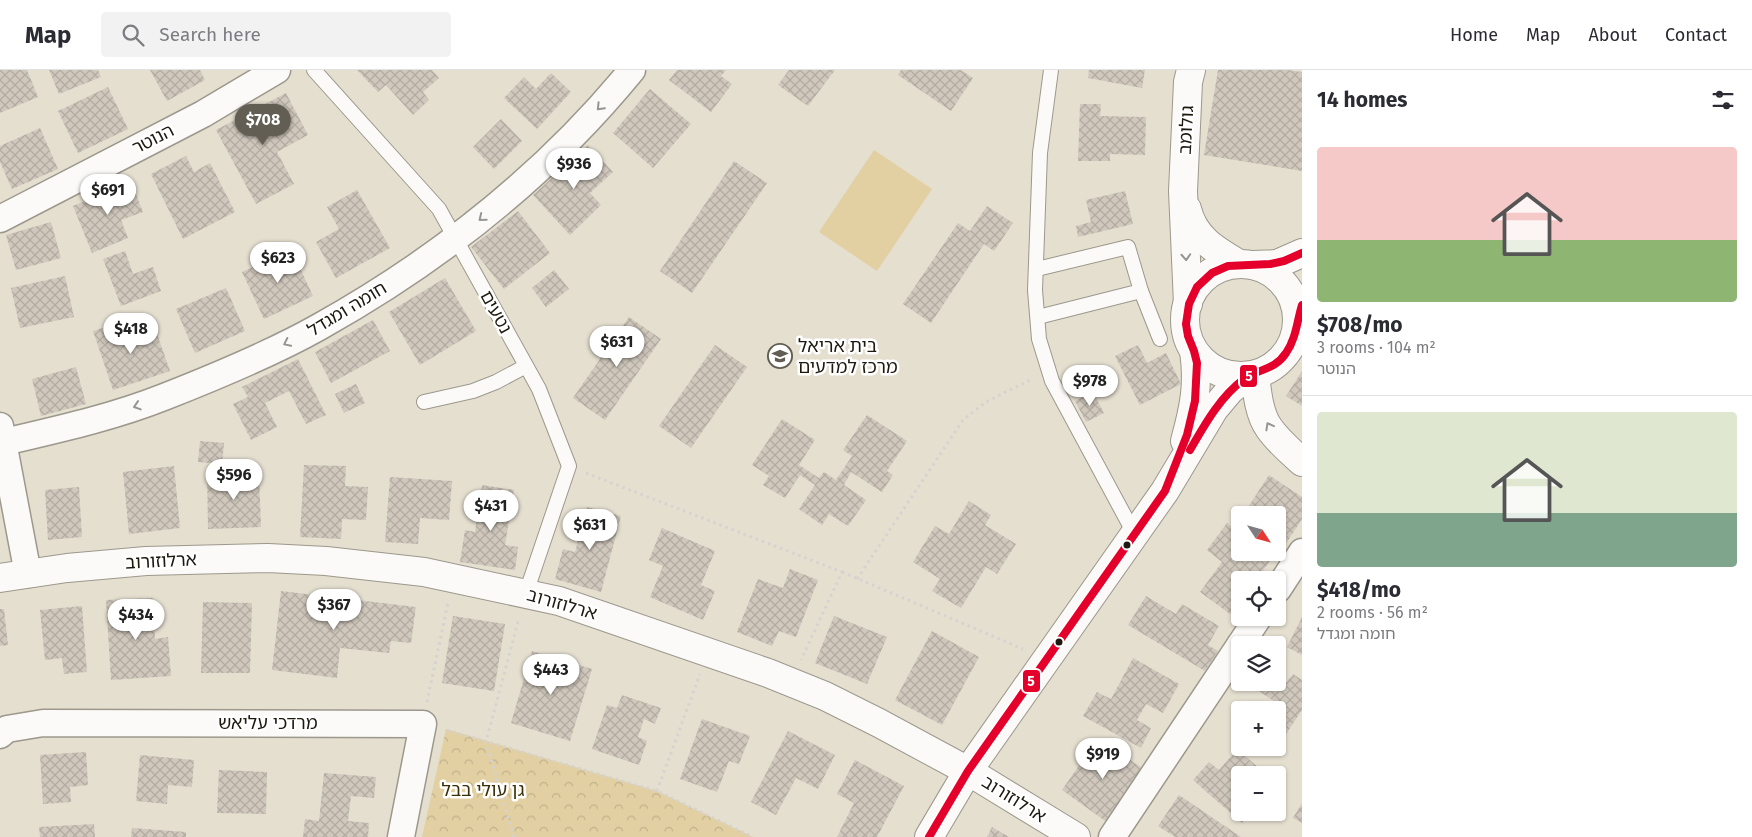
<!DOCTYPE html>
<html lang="en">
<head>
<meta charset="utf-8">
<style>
  :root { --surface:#fff; --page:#f2f2f3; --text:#2b2b33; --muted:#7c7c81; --line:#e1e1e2; --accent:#635e53 }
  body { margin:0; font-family:"Fira Sans","Noto Sans Hebrew",sans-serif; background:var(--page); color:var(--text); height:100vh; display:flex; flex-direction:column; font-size:19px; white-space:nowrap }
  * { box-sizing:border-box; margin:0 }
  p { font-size:16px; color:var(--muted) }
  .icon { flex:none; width:28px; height:28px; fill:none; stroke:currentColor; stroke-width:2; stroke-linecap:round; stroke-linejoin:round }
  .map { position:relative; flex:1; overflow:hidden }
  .sheet { display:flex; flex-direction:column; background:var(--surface); width:450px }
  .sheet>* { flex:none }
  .needle { width:32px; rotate:126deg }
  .controls { position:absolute; left:1231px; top:436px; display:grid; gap:10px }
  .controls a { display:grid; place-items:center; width:55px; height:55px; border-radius:5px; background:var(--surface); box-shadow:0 1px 4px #0004; font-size:25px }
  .price { position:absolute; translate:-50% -42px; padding:0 11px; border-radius:18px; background:#fff; color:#222; font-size:16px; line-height:32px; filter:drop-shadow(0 1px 2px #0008) }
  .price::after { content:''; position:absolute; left:50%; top:30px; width:15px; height:11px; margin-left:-8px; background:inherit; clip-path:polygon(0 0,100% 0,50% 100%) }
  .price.on { background:var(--accent); color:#fff }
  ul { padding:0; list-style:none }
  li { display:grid; align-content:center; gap:10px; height:265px; padding:0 15px }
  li+li { border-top:1px solid var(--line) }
  li span { display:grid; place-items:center; height:155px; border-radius:5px; color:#555 }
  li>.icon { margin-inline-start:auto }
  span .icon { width:90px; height:90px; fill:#fffc; stroke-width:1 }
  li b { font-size:21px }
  h2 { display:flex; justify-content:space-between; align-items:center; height:60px; padding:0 15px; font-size:21px }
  header { display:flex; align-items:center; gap:30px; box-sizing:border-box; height:70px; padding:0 25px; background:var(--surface); border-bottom:1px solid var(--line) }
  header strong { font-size:24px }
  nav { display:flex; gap:28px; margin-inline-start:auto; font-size:18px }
  .search { width:350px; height:45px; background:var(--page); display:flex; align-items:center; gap:12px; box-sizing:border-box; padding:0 18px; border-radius:5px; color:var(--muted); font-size:19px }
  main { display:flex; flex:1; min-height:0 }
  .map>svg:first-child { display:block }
  .grass { fill:#e2d0a2 }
  .forest { fill:url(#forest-crowns) }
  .building { fill:url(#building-cross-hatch) }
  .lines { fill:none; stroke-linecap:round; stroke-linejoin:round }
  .service-casing { stroke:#9c988c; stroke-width:16 }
  .minor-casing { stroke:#9c988c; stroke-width:29 }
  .tertiary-casing { stroke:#9c988c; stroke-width:30 }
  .path { stroke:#d5d3cf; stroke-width:3; stroke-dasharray:2.5 4; stroke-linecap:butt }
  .service { stroke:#fbfaf8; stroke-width:14 }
  .minor { stroke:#fbfaf8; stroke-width:26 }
  .tertiary { stroke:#fbfaf8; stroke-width:28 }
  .bus-1-casing { stroke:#fff; stroke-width:11 }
  .bus-1 { stroke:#e4002b; stroke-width:8 }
  .oneway { stroke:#97958f }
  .bus-dot { fill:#1d190f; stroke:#fff; stroke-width:2 }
  .labels { text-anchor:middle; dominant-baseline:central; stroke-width:5; stroke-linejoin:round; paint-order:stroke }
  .street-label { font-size:18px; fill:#1d190f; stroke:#fff }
  .poi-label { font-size:18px; fill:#1d190f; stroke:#fff; text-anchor:start }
  .park-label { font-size:18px; fill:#3c2e06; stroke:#fff }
  .line-badge { stroke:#fff; stroke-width:2 }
  .badge-label { font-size:14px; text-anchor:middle; font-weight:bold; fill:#fff }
</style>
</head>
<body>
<header>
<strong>Map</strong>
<div class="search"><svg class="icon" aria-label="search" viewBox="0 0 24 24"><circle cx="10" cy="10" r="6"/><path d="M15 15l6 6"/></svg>Search here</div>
<nav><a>Home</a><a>Map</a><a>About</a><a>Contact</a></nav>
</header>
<main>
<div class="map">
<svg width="1302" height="767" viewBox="0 0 1302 767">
  <defs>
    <pattern id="forest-crowns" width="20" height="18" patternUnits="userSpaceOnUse" patternTransform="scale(1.25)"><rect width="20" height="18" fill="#e2d0a2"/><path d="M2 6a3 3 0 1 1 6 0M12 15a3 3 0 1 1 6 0" fill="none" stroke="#c1b28a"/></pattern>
    <pattern id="building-cross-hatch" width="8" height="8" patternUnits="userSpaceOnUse" patternTransform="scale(1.25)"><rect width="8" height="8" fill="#d0c8bd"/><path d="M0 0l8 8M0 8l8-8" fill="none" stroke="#b2aba1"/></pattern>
  </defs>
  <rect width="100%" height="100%" fill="#e5dfd0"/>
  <polygon class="grass" points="874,80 932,119 877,201 819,162"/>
  <polygon class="forest" points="446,659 657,721 753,767 422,767"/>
  <g class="building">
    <polygon points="0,0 27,0 38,27 0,43"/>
    <polygon points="49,0 98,0 101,7 59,24"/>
    <polygon points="150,0 200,0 205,10 167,31"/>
    <polygon points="357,0 432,0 439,8 423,22 429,30 413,45 386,15 378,22"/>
    <polygon points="677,0 726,0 721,6 732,14 711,42 669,10"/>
    <polygon points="789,0 835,0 808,36 778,15"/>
    <polygon points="901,0 961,0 973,8 951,41 898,5"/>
    <polygon points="1089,0 1145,0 1142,18 1088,8"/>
    <polygon points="1218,0 1288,0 1302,2 1302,101 1204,85"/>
    <polygon points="551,3 571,22 537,59 504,28 524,7 536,19"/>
    <polygon points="108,17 128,59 78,83 58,41"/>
    <polygon points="650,19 691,54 653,98 613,63"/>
    <polygon points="286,23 308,65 277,82 294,114 256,134 216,60"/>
    <polygon points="1080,34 1101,34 1100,46 1146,47 1145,85 1110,84 1110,91 1078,91"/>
    <polygon points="501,49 522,71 494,99 473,77"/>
    <polygon points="40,58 58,99 12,119 0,92 0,76"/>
    <polygon points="588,75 613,102 590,123 601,135 570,165 533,125"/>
    <polygon points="186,86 194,102 210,93 235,142 183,169 151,104"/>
    <polygon points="734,91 767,113 692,223 660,201"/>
    <polygon points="131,112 143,142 121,150 128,168 92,183 73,136"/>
    <polygon points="357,120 390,178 336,208 316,172 339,159 327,137"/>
    <polygon points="1125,121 1133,154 1078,167 1076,156 1091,152 1086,130"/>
    <polygon points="987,136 1013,153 994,181 984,174 931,253 903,234 958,153 970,161"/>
    <polygon points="518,141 550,183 504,219 471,177"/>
    <polygon points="51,152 61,188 16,200 6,165"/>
    <polygon points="291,179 313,226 264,249 242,202"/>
    <polygon points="125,181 133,204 153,197 161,221 121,236 103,189"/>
    <polygon points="554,200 569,219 546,237 532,218"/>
    <polygon points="65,206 74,247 20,258 11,218"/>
    <polygon points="445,208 476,261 420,295 389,242"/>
    <polygon points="226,218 245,261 195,283 176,239"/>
    <polygon points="629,247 661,269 605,350 573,328"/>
    <polygon points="373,250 390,281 331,313 315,282"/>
    <polygon points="118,253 123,267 154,255 170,301 113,320 93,261"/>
    <polygon points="715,275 747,297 691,378 659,356"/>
    <polygon points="1138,275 1147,293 1166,283 1181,314 1140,335 1115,286"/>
    <polygon points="298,289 326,345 306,354 289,321 265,333 277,357 251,370 233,334 248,327 242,317"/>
    <polygon points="76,297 86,334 41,346 32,309"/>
    <polygon points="1302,301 1302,336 1286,326"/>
    <polygon points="356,314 365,333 344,343 335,324"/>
    <polygon points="1093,322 1104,343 1086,352 1075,331"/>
    <polygon points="867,345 907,371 887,401 893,405 882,422 851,402 844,415 866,430 848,456 829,444 822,455 799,439 815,415 800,405 785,428 763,415 769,406 752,395 782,349 815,370 799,395 819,408 824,402 836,410 852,386 843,380"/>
    <polygon points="200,371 224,373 222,394 198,392"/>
    <polygon points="304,395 346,396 345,416 368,417 366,450 342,449 341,469 300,467"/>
    <polygon points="174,396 180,458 129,464 123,402"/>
    <polygon points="259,403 261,457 208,459 207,404"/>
    <polygon points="1269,405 1302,427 1302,449 1285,475 1278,470 1278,445 1243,445"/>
    <polygon points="390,407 452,411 449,450 420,448 418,474 385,472"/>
    <polygon points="482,415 514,420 505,475 518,477 515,500 460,492 465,460 475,462"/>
    <polygon points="79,417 82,467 48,470 45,420"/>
    <polygon points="969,431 991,445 985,455 1016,474 997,504 986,497 961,538 932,521 940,509 913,492 935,456 949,464"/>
    <polygon points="587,437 621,446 601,522 555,509 563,479 575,482"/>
    <polygon points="1227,453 1240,463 1240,482 1266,482 1273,487 1256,510 1240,510 1240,531 1230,544 1200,522 1222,492 1207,480"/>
    <polygon points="662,458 715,481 701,515 715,521 703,550 650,527 663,496 649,490"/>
    <polygon points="790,499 818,510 796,567 779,561 772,576 737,562 758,509 783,518"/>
    <polygon points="281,521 416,537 411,573 391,571 389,583 340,578 337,608 272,600"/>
    <polygon points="1146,526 1176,544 1182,534 1219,556 1208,575 1218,581 1205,601 1128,555"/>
    <polygon points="153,528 155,569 168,567 171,606 111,610 106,530"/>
    <polygon points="203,532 252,533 250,603 201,603"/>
    <polygon points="82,536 87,602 64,604 62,588 45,590 40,540"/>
    <polygon points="0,539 4,539 8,575 0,576"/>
    <polygon points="453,546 505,554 494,621 442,613"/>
    <polygon points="834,546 887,567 867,614 815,593"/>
    <polygon points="1302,547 1302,585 1287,577"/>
    <polygon points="932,561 979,587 942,655 895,630"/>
    <polygon points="532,581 592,599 570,671 511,653"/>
    <polygon points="1133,588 1179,614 1163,643 1146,634 1137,650 1151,658 1141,678 1083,646 1097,622 1111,629"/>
    <polygon points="1293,604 1302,610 1302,640 1284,667 1278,663 1278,640 1272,640 1277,633 1256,619 1261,612 1278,612 1278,609 1285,614"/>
    <polygon points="622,625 661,638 655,654 644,649 638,667 647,671 639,695 592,679 607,635 617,638"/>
    <polygon points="702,649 750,666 739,694 729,691 717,722 680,709"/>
    <polygon points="788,661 835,685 818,719 796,708 776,745 751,732"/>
    <polygon points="1098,668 1145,700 1108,753 1062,720"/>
    <polygon points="1237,679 1267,705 1240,705 1240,742 1252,742 1242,753 1193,710 1209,692 1219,700"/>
    <polygon points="86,682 88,715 70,717 71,732 43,734 40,685"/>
    <polygon points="140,685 194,690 192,717 168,715 167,734 136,731"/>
    <polygon points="855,690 904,716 877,767 837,767 854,733 837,724"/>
    <polygon points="219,700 267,702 266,744 217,743"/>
    <polygon points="324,703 376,707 374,728 351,726 348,751 369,753 368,767 303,767 305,749 319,751"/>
    <polygon points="1179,725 1241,767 1175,767 1158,756"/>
    <polygon points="1302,733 1302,753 1293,748"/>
    <polygon points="94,754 95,767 40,767 39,757"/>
    <polygon points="992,757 1009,767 987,767"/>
    <polygon points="132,758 186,762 186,767 131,767"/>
  </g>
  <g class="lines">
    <defs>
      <g id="service">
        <polyline points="314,0 439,139 539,319 569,396 526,523"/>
        <polyline points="1051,0 1040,83 1035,220 1039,269 1052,311 1135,465"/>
        <polyline points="1037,199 1128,177 1141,221 1038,247"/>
        <polyline points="1141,221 1160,269"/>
        <polyline points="424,332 473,321 496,312 526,296"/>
      </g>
      <g id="minor">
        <polyline points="0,149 203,44 277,0"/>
        <polyline points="0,356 28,504"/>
        <path d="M0,373C55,360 111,348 164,327C215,307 271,284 319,257C437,191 546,105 632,0"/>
        <polyline points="1278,519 1302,482"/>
        <polyline points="1240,575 1258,548"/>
        <polyline points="0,665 7,659 43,653 423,654 401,767"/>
        <polyline points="1112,767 1240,575"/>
      </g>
      <g id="tertiary">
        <path d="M1187,139C1194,168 1215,180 1239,194"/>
        <circle cx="1241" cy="250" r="56"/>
        <polyline points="1253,195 1277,194 1302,183"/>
        <polyline points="1188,234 1183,121 1188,12 1191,0"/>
        <path d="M1255,305C1257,322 1259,344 1269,358C1278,371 1290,381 1302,392"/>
        <path d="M1185,371C1194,338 1199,315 1194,281"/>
        <polyline points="0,508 67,498 146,491 268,488 326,491 424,502 559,531 768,603 825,626 879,653 968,701 1076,767"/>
        <polyline points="929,767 968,701 1165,421 1214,339 1230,320 1248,306"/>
      </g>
    </defs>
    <use href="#service" class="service-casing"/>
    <use href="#minor" class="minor-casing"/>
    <use href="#tertiary" class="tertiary-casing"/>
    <g class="path">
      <polyline points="586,403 842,502 801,590"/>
      <polyline points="842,502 1023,579"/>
      <polyline points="857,509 963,350 986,332 1032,309"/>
      <polyline points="427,632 448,533"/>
      <polyline points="447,660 657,721 753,767"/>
      <polyline points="657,721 700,604"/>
      <polyline points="514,767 486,672 519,548"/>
    </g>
    <use href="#service" class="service"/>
    <use href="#minor" class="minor"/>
    <use href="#tertiary" class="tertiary"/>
    <defs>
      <g id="bus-1">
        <path d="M1190,380C1205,354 1220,327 1244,309C1258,299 1275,300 1286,283C1296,269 1297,251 1302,235"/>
        <polyline points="929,767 968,701 1165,421 1187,365 1195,331 1197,293 1194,281 1188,266 1186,254 1189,234 1197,217 1212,203 1228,196 1270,194 1284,191 1302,183"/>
      </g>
    </defs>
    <use href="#bus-1" class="bus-1-casing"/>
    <use href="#bus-1" class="bus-1"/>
  </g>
  <defs><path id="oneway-chevron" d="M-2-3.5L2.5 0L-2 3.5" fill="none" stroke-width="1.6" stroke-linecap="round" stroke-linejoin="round" transform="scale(1.25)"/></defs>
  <g class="oneway">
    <use href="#oneway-chevron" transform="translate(600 37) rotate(134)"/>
    <use href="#oneway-chevron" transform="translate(482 148) rotate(141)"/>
    <use href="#oneway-chevron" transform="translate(1186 187) rotate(87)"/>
    <use href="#oneway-chevron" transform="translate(287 273) rotate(154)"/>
    <use href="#oneway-chevron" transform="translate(137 336) rotate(162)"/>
    <use href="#oneway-chevron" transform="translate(1269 356) rotate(-119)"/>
  </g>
  <defs>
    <symbol id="school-ring" viewBox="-11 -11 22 22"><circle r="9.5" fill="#fff" stroke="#635e53" stroke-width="1.5"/><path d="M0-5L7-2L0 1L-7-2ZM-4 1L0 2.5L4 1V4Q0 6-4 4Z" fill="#635e53"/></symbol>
  </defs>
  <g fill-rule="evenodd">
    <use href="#school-ring" x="766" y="272" width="28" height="28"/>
  </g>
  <g class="bus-dot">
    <circle cx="1127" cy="475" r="4.5"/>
    <circle cx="1059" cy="572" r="4.5"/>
  </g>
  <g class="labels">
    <g class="street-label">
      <text transform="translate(1186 60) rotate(-87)">גולומב</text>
      <text transform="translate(153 69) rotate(-27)">הנוטר</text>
      <text transform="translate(347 239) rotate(-31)">חומה ומגדל</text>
      <text transform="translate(496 242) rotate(61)">נטעים</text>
      <text transform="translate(161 491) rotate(-3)">ארלוזורוב</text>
      <text transform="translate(562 534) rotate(16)">ארלוזורוב</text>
      <text x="268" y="653">מרדכי עליאש</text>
      <text transform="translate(1014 729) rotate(32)">ארלוזורוב</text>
    </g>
    <g class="poi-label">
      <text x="798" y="276">בית אריאל<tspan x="798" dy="21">מרכז למדעים</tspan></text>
    </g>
    <g class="park-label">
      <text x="483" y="720">גן עולי בבל</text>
    </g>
  </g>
  <g class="line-badge">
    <rect x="1239" y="294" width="19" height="24" rx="5" fill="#e4002b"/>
    <rect x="1022" y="599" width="19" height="24" rx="5" fill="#e4002b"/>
  </g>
  <g class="badge-label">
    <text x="1249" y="311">5</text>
    <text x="1031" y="616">5</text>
  </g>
</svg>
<div class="controls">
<a><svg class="needle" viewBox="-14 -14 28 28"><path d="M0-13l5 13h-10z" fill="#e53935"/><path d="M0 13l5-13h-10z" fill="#7c7c81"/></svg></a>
<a><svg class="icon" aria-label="locate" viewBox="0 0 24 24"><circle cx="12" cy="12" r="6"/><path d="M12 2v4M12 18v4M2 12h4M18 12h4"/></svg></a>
<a><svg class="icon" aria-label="layers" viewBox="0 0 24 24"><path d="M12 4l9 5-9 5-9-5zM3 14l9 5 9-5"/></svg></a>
<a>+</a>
<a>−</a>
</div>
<b class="price on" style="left:263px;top:76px">$708</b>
<b class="price" style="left:574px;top:120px">$936</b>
<b class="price" style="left:108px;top:146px">$691</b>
<b class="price" style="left:278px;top:214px">$623</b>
<b class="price" style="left:131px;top:285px">$418</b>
<b class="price" style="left:617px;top:298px">$631</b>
<b class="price" style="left:1090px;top:337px">$978</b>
<b class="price" style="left:234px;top:431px">$596</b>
<b class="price" style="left:491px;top:462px">$431</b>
<b class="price" style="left:590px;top:481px">$631</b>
<b class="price" style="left:334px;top:561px">$367</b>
<b class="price" style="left:136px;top:571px">$434</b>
<b class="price" style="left:551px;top:626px">$443</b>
<b class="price" style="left:1103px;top:710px">$919</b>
</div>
<section class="sheet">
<h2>14 homes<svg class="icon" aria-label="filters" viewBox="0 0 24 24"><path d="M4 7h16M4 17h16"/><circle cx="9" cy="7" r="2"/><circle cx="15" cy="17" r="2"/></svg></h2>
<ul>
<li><span style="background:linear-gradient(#f6c9c9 60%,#8fb573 0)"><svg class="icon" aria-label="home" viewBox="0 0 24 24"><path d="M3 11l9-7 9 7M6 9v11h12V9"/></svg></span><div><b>$708/mo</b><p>3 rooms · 104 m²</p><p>הנוטר</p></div></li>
<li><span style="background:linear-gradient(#dfe7d0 65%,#7fa58c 0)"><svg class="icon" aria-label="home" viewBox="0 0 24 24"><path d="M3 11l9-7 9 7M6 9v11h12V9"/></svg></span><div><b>$418/mo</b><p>2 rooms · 56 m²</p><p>חומה ומגדל</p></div></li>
</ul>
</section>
</main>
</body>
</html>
